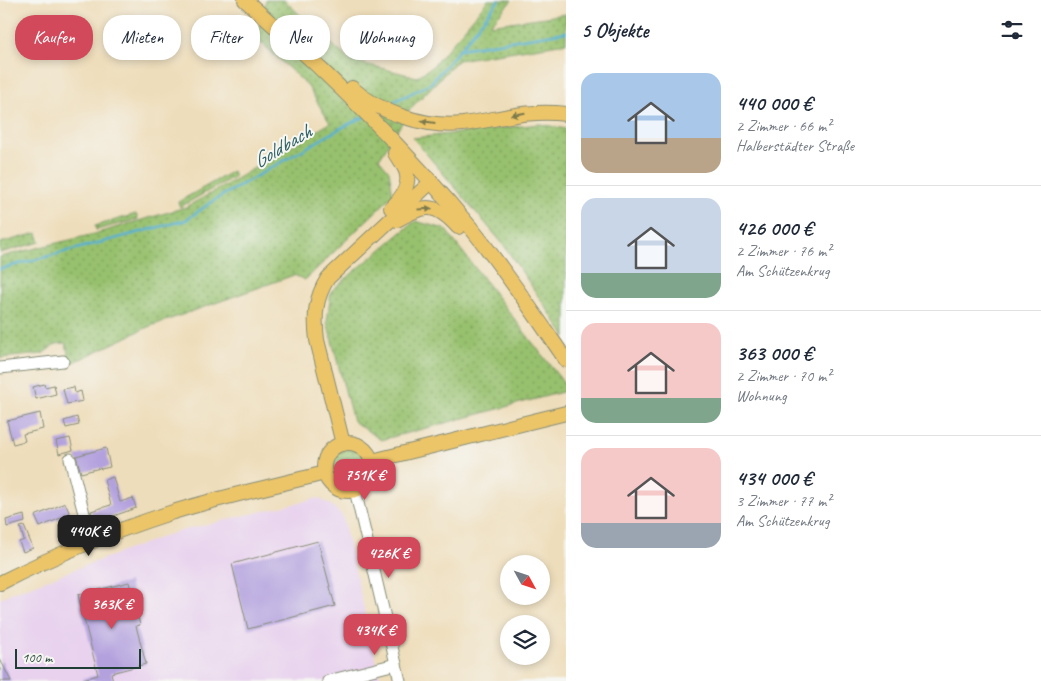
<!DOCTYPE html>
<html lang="de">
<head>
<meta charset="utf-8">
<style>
  :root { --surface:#fff; --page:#f2f2f3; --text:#1f2937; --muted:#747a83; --line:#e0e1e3; --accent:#d1495b }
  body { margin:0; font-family:Caveat,sans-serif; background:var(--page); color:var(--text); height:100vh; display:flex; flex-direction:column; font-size:19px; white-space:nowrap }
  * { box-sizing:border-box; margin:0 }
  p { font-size:16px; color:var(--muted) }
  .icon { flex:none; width:28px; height:28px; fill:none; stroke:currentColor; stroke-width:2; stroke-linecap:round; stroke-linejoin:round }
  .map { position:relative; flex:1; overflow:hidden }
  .sheet { display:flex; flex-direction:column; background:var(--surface); width:475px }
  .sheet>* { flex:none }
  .guide { position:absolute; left:15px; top:15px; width:475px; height:45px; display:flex; gap:10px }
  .needle { width:32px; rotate:130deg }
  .controls { position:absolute; left:500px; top:555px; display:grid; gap:10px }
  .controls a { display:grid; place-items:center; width:50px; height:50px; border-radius:50%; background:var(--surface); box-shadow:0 2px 8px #0003; font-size:25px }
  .scale { position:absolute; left:15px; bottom:12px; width:126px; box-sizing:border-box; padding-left:5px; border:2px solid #1f3d34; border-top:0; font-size:14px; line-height:18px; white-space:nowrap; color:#1f3d34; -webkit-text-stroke:4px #f6f6f2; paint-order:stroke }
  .price { position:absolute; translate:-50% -42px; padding:0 11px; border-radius:10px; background:var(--accent); color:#fff; font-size:16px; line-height:32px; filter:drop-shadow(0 1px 2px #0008) }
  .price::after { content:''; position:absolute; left:50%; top:30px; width:15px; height:11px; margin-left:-8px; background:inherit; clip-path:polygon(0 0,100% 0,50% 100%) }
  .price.on { background:#222; color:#fff }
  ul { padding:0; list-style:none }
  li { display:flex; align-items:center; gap:15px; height:125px; padding:0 15px }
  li+li { border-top:1px solid var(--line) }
  li span { display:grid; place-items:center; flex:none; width:140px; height:100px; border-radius:15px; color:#555 }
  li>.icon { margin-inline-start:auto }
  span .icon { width:60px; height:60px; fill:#fffc; stroke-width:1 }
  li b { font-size:21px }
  h2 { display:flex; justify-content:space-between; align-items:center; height:60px; padding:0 15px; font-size:21px }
  .pill { padding:0 18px; border-radius:20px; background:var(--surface); box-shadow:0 2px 8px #0003; font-size:18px; line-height:45px }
  .pill.on { background:var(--accent); color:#fff }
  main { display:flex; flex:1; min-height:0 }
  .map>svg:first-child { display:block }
  .built { fill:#e8d2ee }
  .grass { fill:url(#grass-dots); stroke:#5c7f51 }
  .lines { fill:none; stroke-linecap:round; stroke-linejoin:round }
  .stream { stroke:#55b1d3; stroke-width:2.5 }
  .building { fill:#b3a1de }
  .minor-casing { stroke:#868d77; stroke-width:13 }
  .major-casing { stroke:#868d77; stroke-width:16 }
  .minor { stroke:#fff; stroke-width:11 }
  .major { stroke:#edc569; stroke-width:14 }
  .oneway { fill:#7c7a4c }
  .labels { text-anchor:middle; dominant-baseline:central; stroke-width:4; stroke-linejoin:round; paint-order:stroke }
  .water-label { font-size:21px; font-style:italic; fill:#2f6064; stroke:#f6f6f2 }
</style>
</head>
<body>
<main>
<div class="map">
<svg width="566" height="681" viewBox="0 0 566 681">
  <defs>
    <pattern id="grass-dots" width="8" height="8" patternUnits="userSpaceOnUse" patternTransform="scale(1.25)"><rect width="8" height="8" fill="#98c16e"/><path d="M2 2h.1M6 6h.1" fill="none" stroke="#7b9e5b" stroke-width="1.8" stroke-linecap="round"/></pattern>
  </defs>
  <rect width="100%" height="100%" fill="#f6f6f2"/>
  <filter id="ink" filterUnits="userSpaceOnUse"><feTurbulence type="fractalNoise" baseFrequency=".02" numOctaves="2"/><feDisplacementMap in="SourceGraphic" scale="10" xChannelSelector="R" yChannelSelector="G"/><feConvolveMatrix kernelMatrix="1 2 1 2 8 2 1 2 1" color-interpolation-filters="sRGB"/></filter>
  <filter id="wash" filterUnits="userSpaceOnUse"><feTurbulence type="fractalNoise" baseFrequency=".0096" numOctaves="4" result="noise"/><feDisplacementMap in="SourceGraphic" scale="20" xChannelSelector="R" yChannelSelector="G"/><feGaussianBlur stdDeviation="1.12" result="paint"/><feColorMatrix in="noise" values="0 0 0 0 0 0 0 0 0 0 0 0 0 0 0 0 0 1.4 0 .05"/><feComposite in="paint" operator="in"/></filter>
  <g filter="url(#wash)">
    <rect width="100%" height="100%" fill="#eeddba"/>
    <polygon class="built" points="318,498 331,505 342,515 381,681 0,681 0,599 11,593 176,532"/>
    <g class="grass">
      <polygon points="266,0 284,0 349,60 417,77 434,65 488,0 512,0 490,25 566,14 566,43 458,60 412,107 379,159 389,171 393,195 305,280 294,275 148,327 70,364 66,343 56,344 42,354 0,358 0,257 94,234 186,207 224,186 330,123 307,85 256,38"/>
      <polygon points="540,124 566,129 566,337 503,244 413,138"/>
      <polygon points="233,171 235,176 180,207 178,202"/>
      <polygon points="136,214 138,219 96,230 95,226"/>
      <polygon points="415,221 445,229 566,386 566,391 381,440 353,421 327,322 331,291"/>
      <polygon points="37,233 40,242 0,253 0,243"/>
      <circle cx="349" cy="467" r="18"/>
    </g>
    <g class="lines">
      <g class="stream">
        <polyline points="460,49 499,0"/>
        <polyline points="387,105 430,84 460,49 566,32"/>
        <polyline points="0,269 186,220 213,201 341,128 364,117"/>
      </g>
    </g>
    <g id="blocks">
      <g class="building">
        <polygon points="44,384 45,387 54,385 56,394 36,399 33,387"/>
        <polygon points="74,387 75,393 81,391 83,401 67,404 63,389"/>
        <polygon points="40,413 43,429 23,434 25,441 13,444 7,421"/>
        <polygon points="77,417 79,425 66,428 64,421"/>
        <polygon points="70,438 73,450 59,454 56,441"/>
        <polygon points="106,448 110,467 101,469 100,468 81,473 76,456"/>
        <polygon points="113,477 120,502 133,498 136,508 94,523 91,511 111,505 104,480"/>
        <polygon points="65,503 70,514 40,527 35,516"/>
        <polygon points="24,515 25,522 7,527 6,520"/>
        <polygon points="24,526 33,548 23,552 19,542 24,540 20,527"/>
        <polygon points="318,541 335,606 248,629 232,564"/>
        <polygon points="129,582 140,625 136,626 146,664 111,673 113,681 84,681 83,679 98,675 78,595"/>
        <polygon points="0,659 11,681 0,681"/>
      </g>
    </g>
  </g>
  <g filter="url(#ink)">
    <use href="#blocks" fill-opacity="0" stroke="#868d77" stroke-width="1"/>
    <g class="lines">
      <defs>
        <g id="minor">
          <polyline points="0,368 63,361"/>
          <polyline points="70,459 91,541"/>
          <polyline points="355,490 400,681"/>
          <polyline points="328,681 396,664"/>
        </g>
        <g id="major">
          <path d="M245,0C325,70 403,146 471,228C505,270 535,315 566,360"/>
          <path d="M352,88C379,113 426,128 463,124C500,119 528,109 566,114"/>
          <path d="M391,208C401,199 411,185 406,171C404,165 398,159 395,153"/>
          <path d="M397,220C425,204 435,202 458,227"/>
          <circle cx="348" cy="467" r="24"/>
          <path d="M343,444L317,340C314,316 315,298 328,278L431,182"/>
          <polyline points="372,461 566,413"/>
          <path d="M0,583C55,555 111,532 170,513C221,497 273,486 325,473"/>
        </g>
      </defs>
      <use href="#minor" class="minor-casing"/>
      <use href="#major" class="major-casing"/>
      <use href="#minor" class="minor"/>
      <use href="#major" class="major"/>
    </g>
    <defs><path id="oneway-solid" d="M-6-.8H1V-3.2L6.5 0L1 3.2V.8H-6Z" transform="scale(1.25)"/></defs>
    <g class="oneway">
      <use href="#oneway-solid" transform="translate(518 114) rotate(170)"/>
      <use href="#oneway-solid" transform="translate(428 122) rotate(-172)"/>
      <use href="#oneway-solid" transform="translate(425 209) rotate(-4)"/>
    </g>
  </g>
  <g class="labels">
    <g class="water-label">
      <text transform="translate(282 146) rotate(-31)">Goldbach</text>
    </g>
  </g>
</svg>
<div class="controls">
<a><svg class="needle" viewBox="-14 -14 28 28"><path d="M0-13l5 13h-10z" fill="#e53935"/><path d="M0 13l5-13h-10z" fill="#747a83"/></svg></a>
<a><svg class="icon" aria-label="layers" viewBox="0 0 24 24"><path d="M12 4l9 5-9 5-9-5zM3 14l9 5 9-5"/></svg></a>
</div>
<div class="scale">100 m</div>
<b class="price" style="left:365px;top:501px">751K €</b>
<b class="price on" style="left:89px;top:557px">440K €</b>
<b class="price" style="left:389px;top:579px">426K €</b>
<b class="price" style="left:112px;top:630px">363K €</b>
<b class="price" style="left:375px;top:656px">434K €</b>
<div class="guide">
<a class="pill on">Kaufen</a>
<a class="pill">Mieten</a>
<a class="pill">Filter</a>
<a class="pill">Neu</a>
<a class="pill">Wohnung</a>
</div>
</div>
<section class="sheet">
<h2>5 Objekte<svg class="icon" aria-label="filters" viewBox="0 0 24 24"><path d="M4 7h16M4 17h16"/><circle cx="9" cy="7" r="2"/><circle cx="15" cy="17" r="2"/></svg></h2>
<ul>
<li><span style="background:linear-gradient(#a9c7e8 65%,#b9a48a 0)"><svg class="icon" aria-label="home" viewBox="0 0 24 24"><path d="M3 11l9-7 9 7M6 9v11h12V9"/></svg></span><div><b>440 000 €</b><p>2 Zimmer · 66 m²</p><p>Halberstädter Straße</p></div></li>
<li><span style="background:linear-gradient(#c9d6e8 75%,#7fa58c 0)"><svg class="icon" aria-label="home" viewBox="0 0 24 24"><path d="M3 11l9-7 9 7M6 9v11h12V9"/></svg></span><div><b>426 000 €</b><p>2 Zimmer · 76 m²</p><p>Am Schützenkrug</p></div></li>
<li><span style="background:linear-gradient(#f6c9c9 75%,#7fa58c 0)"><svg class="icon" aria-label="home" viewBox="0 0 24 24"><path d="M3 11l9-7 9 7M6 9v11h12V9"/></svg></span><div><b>363 000 €</b><p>2 Zimmer · 70 m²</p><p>Wohnung</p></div></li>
<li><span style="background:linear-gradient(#f6c9c9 75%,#9aa5b1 0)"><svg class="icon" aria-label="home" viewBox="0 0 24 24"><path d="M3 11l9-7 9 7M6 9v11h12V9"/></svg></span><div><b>434 000 €</b><p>3 Zimmer · 77 m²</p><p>Am Schützenkrug</p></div></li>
</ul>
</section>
</main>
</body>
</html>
